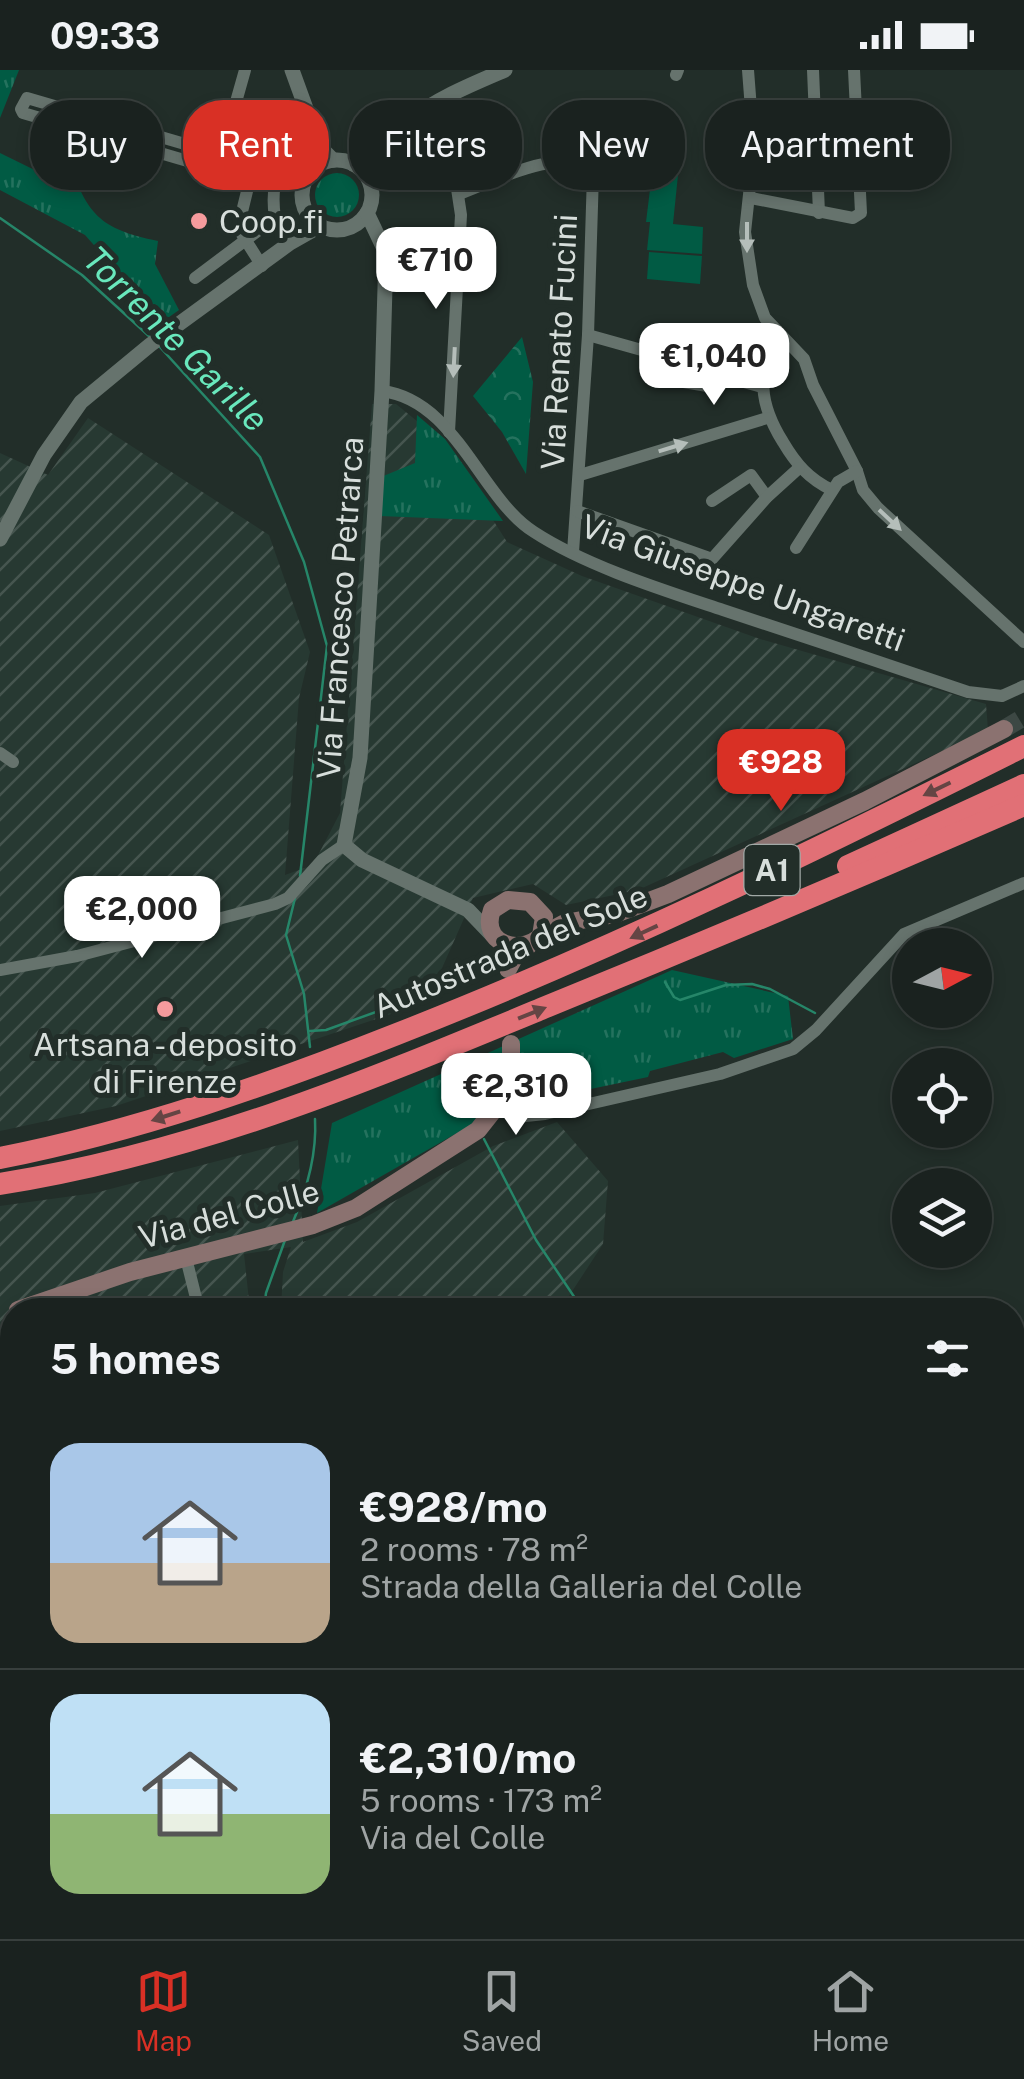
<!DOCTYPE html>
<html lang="en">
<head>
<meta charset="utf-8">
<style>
  :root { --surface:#1a221f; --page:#272f2c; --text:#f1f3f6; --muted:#9fa4a4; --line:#383f3d; --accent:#d93025 }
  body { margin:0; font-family:"Public Sans",sans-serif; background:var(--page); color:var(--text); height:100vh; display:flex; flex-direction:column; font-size:38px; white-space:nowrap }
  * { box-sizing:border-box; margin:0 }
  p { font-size:32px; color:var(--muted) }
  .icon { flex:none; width:55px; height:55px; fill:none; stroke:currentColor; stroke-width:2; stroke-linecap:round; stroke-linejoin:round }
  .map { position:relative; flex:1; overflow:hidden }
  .sheet { position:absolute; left:0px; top:1228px; width:1025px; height:642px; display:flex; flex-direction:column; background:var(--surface); border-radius:40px 40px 0 0; box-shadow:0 5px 15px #0003,0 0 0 2px var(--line) }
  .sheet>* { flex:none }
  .guide { position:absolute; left:30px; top:30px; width:965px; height:90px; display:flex; gap:20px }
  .needle { width:65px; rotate:83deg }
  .fabs { position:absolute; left:892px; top:858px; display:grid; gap:20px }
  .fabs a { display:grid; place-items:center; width:100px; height:100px; border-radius:50%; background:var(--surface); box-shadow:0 5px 15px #0003,0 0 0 2px var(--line); font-size:50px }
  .price { position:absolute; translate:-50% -85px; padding:0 22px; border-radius:20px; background:#fff; color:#222; font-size:32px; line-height:65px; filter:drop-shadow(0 2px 5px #0008) }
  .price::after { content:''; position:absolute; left:50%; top:60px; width:30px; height:22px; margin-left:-15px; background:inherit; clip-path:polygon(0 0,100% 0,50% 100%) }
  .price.selected { background:var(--accent); color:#fff }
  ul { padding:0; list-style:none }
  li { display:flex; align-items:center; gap:30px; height:250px; padding:0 50px }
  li+li { border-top:2px solid var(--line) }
  li span { display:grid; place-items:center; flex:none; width:280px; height:200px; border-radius:30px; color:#555 }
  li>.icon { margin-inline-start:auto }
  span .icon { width:120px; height:120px; fill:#fffc; stroke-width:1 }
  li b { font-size:42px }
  h2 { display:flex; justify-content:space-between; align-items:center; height:120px; padding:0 50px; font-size:42px }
  .chip { padding:0 35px; border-radius:40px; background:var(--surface); box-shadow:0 5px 15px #0003,0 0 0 2px var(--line); font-size:35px; line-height:90px }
  .chip.selected { background:var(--accent); color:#fff }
  .status { display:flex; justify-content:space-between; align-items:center; height:70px; padding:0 50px; background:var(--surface); direction:ltr }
  .status svg { height:28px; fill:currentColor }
  .menu { display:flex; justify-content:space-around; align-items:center; height:140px; border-top:2px solid var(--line); background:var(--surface); font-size:28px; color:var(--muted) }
  .menu a { display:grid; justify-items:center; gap:5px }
  .menu .selected { color:var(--accent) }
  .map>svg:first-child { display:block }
  .industrial { fill:url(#industrial-furrows) }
  .grass { fill:url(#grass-tufts) }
  .park { fill:url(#park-crowns) }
  .garden { fill:#015b44 }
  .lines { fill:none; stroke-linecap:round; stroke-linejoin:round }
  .stream { stroke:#268669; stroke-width:2.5 }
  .secondary-tunnel { stroke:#3d4844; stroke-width:18; stroke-dasharray:18 9; stroke-linecap:butt }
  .minor { stroke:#66736d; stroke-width:12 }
  .tertiary { stroke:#66736d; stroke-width:15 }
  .secondary { stroke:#8b7270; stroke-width:18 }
  .motorway { stroke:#e17076; stroke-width:22 }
  .oneway { fill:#b5beba }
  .oneway2 { fill:#654544 }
  .poi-dot { fill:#f59b9d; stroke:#222e29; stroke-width:4 }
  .labels { text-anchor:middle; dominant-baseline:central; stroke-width:10; stroke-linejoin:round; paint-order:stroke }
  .shield { fill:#222e29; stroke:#a1a9a6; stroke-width:2.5 }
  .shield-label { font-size:30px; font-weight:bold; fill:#d7dedb }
  .poi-label { font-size:32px; fill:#d7dedb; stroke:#222e29; text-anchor:start }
  .street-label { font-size:32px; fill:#d7dedb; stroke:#222e29 }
  .water-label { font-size:35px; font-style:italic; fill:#69e8bd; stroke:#222e29 }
</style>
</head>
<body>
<div class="status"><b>09:33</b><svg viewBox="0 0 49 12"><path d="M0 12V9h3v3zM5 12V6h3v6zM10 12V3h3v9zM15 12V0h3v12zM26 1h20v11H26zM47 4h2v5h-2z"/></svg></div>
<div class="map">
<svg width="1024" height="1869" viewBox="0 0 1024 1869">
  <defs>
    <pattern id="industrial-furrows" width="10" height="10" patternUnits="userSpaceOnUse" patternTransform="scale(2.5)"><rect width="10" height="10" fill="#273932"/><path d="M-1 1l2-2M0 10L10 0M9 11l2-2" fill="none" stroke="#46554f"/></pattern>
    <pattern id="grass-tufts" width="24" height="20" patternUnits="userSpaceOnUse" patternTransform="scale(2.5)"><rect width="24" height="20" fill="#015b44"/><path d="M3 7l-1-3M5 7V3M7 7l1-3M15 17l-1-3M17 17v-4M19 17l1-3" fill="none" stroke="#25725e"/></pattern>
    <pattern id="park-crowns" width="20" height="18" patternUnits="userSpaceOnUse" patternTransform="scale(2.5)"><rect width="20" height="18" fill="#015b44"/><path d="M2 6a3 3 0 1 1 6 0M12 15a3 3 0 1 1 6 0" fill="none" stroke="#25725e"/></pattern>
  </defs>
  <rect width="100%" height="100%" fill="#222e29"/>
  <g class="industrial">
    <polygon points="372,334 396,334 445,374 507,472 582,506 760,569 986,634 988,660 638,820 566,835 533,814 473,828 427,932 116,1036 0,1061 0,383 48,405 88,348 269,465 310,582 299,628 285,805 313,795 340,743"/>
    <polygon points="557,1052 608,1111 603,1174 569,1226 579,1240 281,1240 283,1202 291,1177 244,1184 250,1240 12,1240 12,1858 284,1858 295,1869 23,1869 0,1856 0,1136 95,1123 298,1070 303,1172 357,1152 493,1076"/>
  </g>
  <g class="grass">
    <polygon points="0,0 19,0 0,48"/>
    <path d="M0,83L57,111L68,89C87,144 99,159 158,171L155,194L179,240L162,252L85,165L0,120Z"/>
    <circle cx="337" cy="125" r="22"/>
    <polygon points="417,345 445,369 503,451 380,446 381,407 415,393"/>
    <polygon points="672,900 788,926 793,969 734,988 723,982 650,1001 648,1007 519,1034 464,1059 317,1143 332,1053"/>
  </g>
  <polygon class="park" points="522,267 533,312 526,404 502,362 473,326"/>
  <g class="garden">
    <polygon points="652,103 678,105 673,154 703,157 702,184 647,180 650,152 646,152"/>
    <polygon points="649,182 702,186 700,214 647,209"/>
  </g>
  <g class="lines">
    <g class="stream">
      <polyline points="0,148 82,205 150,267"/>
      <polyline points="159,276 260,387 304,492 327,576 300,806"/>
      <polyline points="295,828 286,865 304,924 310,977"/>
      <polyline points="665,912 674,927 680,930 726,915 752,914 770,919 815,943"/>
      <polyline points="310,961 326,960 434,921 437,927"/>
      <polyline points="469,991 477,1013 478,1034"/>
      <polyline points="484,1069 536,1170 583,1240"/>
      <path d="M292,1154C307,1120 317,1085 315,1049"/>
      <polyline points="264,1240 266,1223 285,1170"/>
      <polyline points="1012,1601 1024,1605"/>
      <polyline points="346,1858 353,1869"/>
      <polyline points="593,1858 608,1869"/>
    </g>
    <polyline class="secondary-tunnel" points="1004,659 1024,647"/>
    <g class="minor">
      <polyline points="748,0 754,78 745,162 753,215 765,248 804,289 813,315 857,401 863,420 878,438 1024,572"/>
      <polyline points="813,0 819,143"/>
      <polyline points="676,5 678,0"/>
      <polyline points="423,39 456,112 461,145 449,362"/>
      <polyline points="221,85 245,0"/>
      <polyline points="252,101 238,158 262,196"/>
      <polyline points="273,116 23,43 21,39 27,28 277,101"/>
      <path d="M459,124C490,113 568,72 593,104L588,265L573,482"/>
      <polyline points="751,128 853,148 861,143 854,0"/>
      <path d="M195,208L275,148C270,114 277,85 311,69"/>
      <path d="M776,261C758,305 758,332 783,372C796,394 809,409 832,420"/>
      <polyline points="588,265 663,286 671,269 718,281 715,304 762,317"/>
      <polyline points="678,311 713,317 715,304"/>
      <path d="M382,321C456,330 480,428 534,462C586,496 663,520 723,540C805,567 886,594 968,622L1002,626L1024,616"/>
      <polyline points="580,405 767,348"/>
      <polyline points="712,431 751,405 767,427"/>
      <polyline points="577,441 712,489 767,427 799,398"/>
      <polyline points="796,478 838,412 857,401"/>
      <polyline points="0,683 13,692"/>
      <polyline points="0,900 77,886 275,834 288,828 322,790 344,775"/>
      <polyline points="505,1024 526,1038 542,1044"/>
      <polyline points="498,1038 516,1047 545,1044 720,1004 793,979 816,960 904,864 1024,813"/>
      <polyline points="186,1188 199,1240"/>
      <polyline points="1012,1537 1024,1516"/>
      <polyline points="0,1834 12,1841"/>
      <polyline points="42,1858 62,1869"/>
      <polyline points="962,1858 964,1869"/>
      <polyline points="977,1858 1024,1865"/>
    </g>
    <g class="tertiary">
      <polyline points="292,0 320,77 333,90"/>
      <circle cx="337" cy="125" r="35"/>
      <path d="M353,94C380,83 387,66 408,51C438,28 470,15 505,0"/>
      <polyline points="367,143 386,183 382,321 360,688 344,775 362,790 468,840 491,864"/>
      <polyline points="0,469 44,385 81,332 150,275 290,173 320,156"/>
    </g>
    <g class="secondary">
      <path d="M508,830L530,832L544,847L541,866C519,887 480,873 492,840Z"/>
      <polyline points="541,866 565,853 615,844 668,824 865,731 1004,659"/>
      <polyline points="508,899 515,886 529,875"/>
      <polyline points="18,1240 130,1202 313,1155 356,1138 478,1060 504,1027 511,1002 511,974"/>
    </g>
    <g class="motorway">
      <polyline points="848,796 1024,715"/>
      <path d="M0,1088C137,1061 268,1015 397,964C612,880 818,779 1024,676"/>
      <path d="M0,1114C195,1083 360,1014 541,939C703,873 864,805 1024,735"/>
    </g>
  </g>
  <defs><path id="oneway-solid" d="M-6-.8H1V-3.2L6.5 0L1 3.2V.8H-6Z" transform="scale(2.5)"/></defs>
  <g class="oneway">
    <use href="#oneway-solid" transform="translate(747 167) rotate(90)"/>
    <use href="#oneway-solid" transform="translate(454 292) rotate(93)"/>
    <use href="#oneway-solid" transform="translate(673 377) rotate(-17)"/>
    <use href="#oneway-solid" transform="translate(890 450) rotate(43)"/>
  </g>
  <g class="oneway2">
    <use href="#oneway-solid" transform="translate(937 719) rotate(154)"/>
    <use href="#oneway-solid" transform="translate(644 862) rotate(155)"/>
    <use href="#oneway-solid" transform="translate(532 943) rotate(-22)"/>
    <use href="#oneway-solid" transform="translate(166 1046) rotate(162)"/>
  </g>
  <g class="poi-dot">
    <circle cx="199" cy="151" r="10"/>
    <circle cx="165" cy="939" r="10"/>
  </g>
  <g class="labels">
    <rect class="shield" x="744.5" y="775" width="55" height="50" rx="8"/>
    <g class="shield-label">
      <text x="772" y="800">A1</text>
    </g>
    <g class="poi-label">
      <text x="219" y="151">Coop.fi</text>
      <text x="165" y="974" text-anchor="middle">Artsana - deposito<tspan x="165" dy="37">di Firenze</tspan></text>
    </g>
    <g class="street-label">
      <text transform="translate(559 272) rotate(-87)">Via Renato Fucini</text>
      <text transform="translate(743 513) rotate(20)">Via Giuseppe Ungaretti</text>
      <text transform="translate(340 538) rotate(-86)">Via Francesco Petrarca</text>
      <text transform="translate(510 881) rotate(-23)">Autostrada del Sole</text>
      <text transform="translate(229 1144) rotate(-15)">Via del Colle</text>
    </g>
    <g class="water-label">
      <text transform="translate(176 269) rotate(45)">Torrente Garille</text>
    </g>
  </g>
</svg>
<div class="fabs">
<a><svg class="needle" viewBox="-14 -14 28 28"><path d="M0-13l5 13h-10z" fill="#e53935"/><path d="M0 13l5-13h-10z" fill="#9fa4a4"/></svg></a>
<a><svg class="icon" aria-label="locate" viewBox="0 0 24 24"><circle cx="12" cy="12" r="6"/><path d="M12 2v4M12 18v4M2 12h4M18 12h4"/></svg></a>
<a><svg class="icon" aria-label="layers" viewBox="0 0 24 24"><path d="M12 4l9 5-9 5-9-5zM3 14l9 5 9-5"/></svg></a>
</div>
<b class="price" style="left:436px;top:242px">€710</b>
<b class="price" style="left:714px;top:338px">€1,040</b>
<b class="price selected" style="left:781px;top:744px">€928</b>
<b class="price" style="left:142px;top:891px">€2,000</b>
<b class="price" style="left:516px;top:1068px">€2,310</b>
<div class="guide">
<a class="chip">Buy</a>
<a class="chip selected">Rent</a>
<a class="chip">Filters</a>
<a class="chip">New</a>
<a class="chip">Apartment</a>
</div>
<section class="sheet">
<h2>5 homes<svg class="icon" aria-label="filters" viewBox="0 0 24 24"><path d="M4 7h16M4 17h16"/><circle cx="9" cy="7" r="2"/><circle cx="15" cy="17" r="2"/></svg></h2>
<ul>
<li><span style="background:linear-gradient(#a9c7e8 60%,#b9a48a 0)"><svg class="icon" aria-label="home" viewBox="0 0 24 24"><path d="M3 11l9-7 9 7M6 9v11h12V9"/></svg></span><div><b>€928/mo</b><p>2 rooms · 78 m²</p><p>Strada della Galleria del Colle</p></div></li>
<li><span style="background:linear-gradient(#bfe0f5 60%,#8fb573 0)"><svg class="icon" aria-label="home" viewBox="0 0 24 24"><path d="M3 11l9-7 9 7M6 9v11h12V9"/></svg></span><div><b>€2,310/mo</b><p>5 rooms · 173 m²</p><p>Via del Colle</p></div></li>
</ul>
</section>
</div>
<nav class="menu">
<a class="selected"><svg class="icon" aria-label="map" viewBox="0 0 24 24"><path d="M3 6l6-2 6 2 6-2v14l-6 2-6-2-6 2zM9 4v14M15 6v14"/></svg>Map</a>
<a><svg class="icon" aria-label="saved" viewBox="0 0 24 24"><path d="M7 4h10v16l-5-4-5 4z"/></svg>Saved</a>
<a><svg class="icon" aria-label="home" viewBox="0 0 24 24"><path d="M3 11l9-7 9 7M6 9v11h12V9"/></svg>Home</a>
</nav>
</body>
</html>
